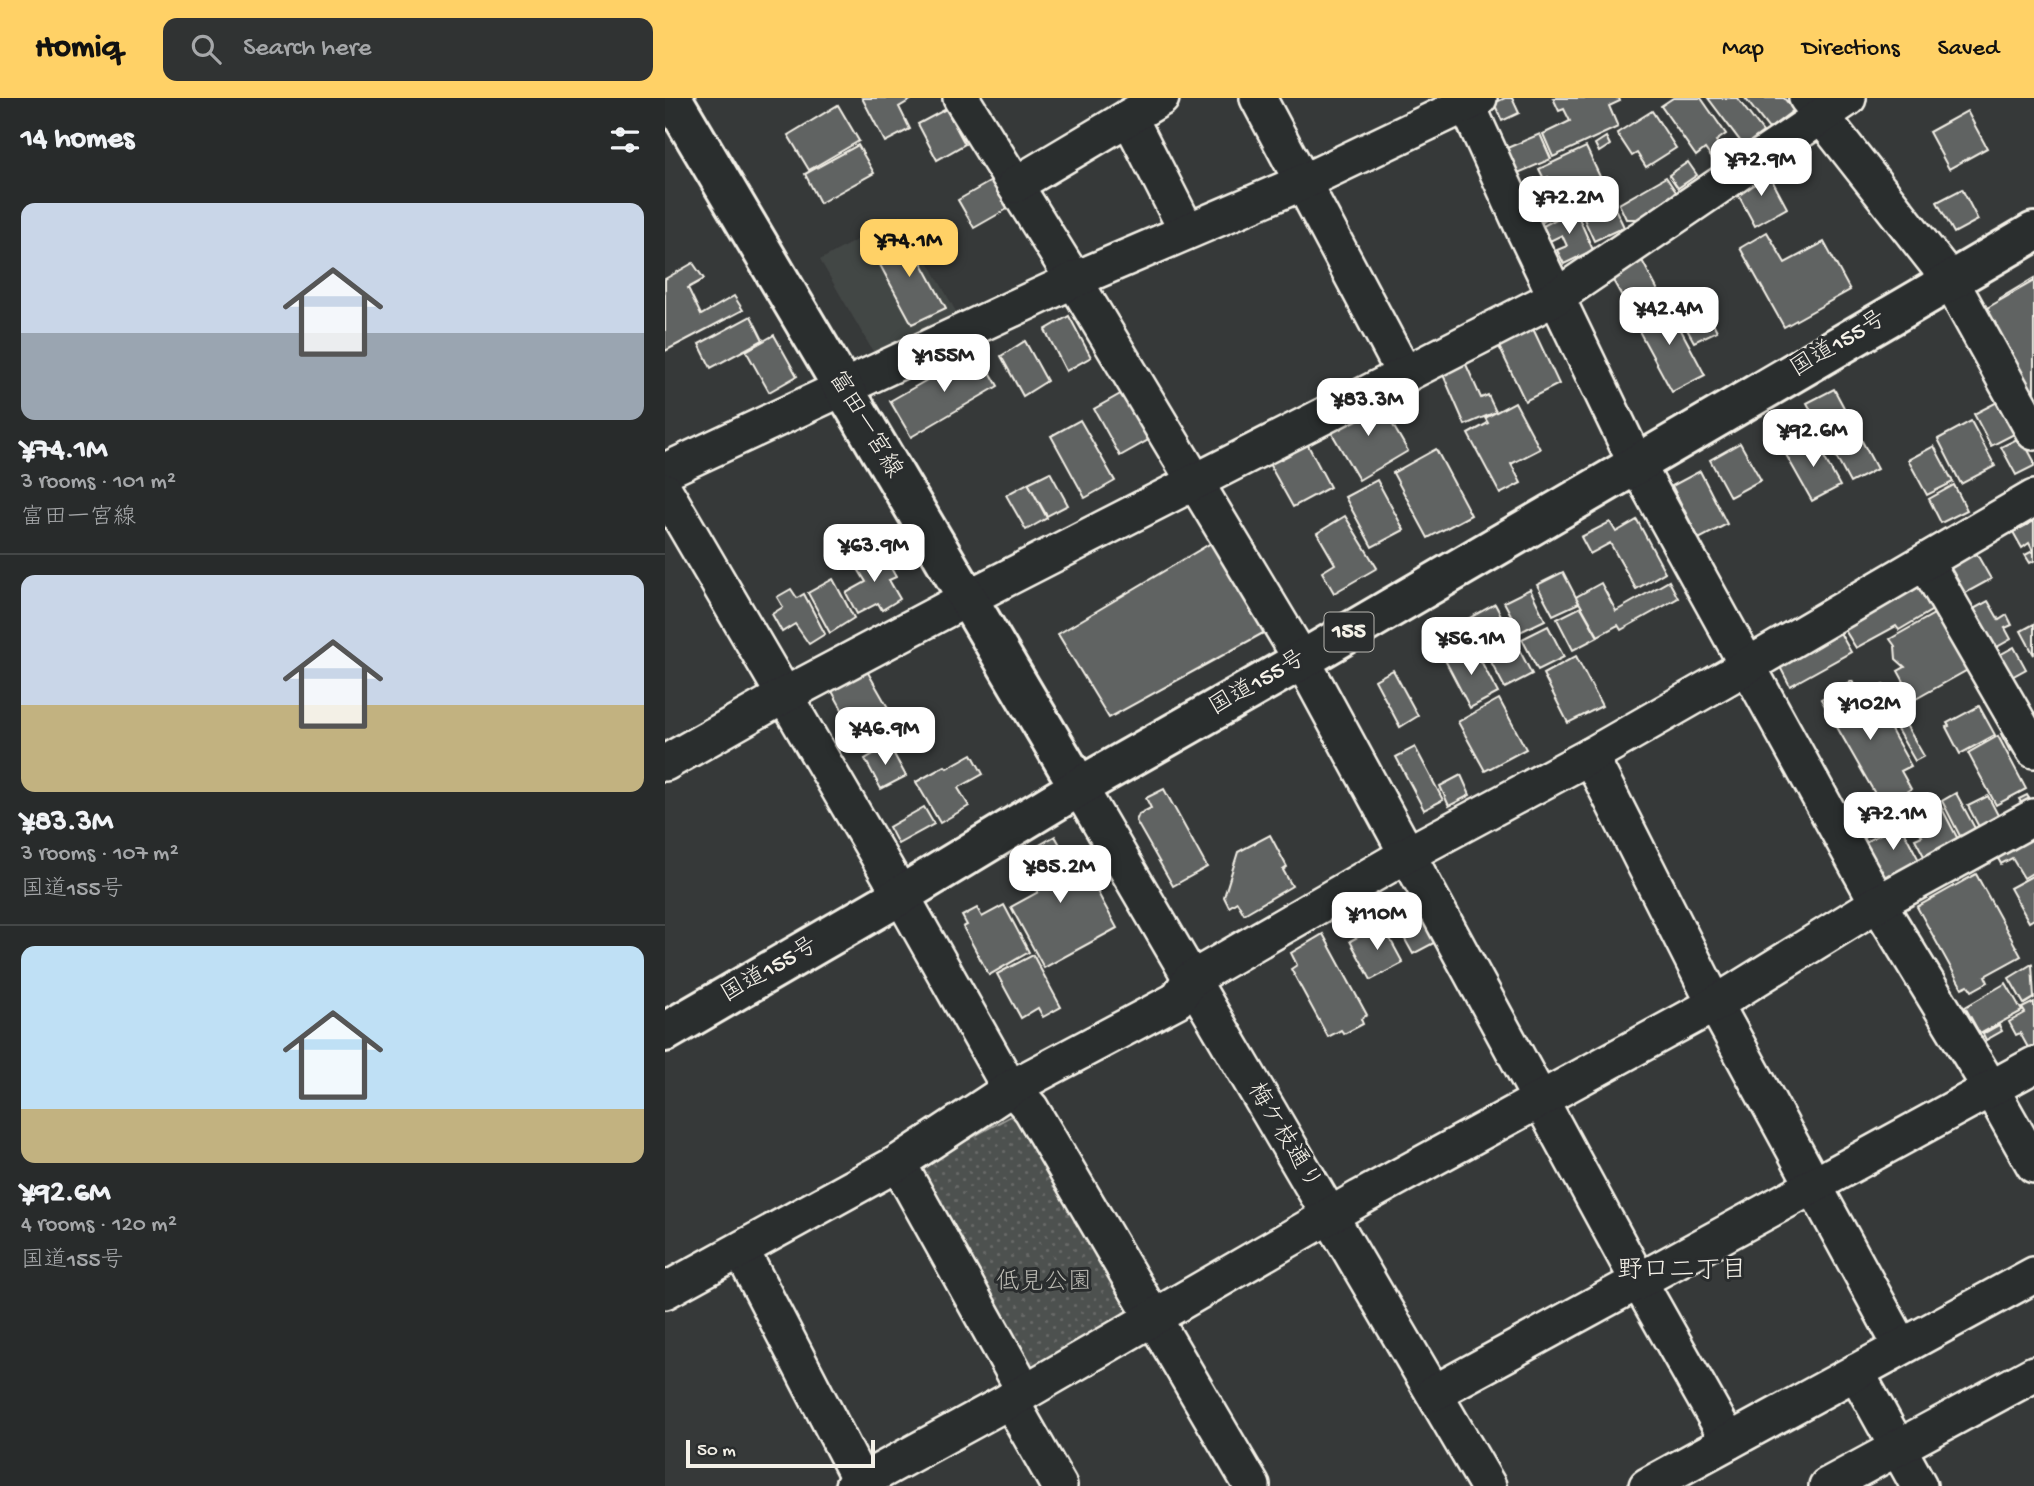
<!DOCTYPE html>
<html lang="en">
<head>
<meta charset="utf-8">
<style>
  :root { --surface:#282b2b; --page:#303333; --text:#f1f3f6; --muted:#a5a7a9; --line:#444747; --accent:#ffd166 }
  body { margin:0; font-family:"Gochi Hand","Klee One",sans-serif; background:var(--page); color:var(--text); height:100vh; display:flex; flex-direction:column; font-size:26px; white-space:nowrap }
  * { box-sizing:border-box; margin:0 }
  p { font-size:23px; color:var(--muted) }
  .icon { flex:none; width:38px; height:38px; fill:none; stroke:currentColor; stroke-width:2; stroke-linecap:round; stroke-linejoin:round }
  .map { position:relative; flex:1; overflow:hidden }
  .panel { display:flex; flex-direction:column; background:var(--surface); width:665px }
  .panel>* { flex:none }
  .scale { position:absolute; left:21px; bottom:18px; width:189px; box-sizing:border-box; padding-left:7px; border:4px solid #f4f1e8; border-top:0; font-size:19px; line-height:24px; white-space:nowrap; color:#f4f1e8; -webkit-text-stroke:5px #2a2d2e; paint-order:stroke }
  .price { position:absolute; translate:-50% -60px; padding:0 16px; border-radius:14px; background:#fff; color:#222; font-size:23px; line-height:46px; filter:drop-shadow(0 2px 4px #0008) }
  .price::after { content:''; position:absolute; left:50%; top:42px; width:21px; height:16px; margin-left:-10px; background:inherit; clip-path:polygon(0 0,100% 0,50% 100%) }
  .price.active { background:var(--accent); color:#111 }
  ul { padding:0; list-style:none }
  li { display:grid; align-content:center; gap:14px; height:371px; padding:0 21px }
  li+li { border-top:2px solid var(--line) }
  li span { display:grid; place-items:center; height:217px; border-radius:14px; color:#555 }
  li>.icon { margin-inline-start:auto }
  span .icon { width:126px; height:126px; fill:#fffc; stroke-width:1 }
  li b { font-size:30px }
  h2 { display:flex; justify-content:space-between; align-items:center; height:84px; padding:0 21px; font-size:30px }
  header { display:flex; align-items:center; gap:42px; box-sizing:border-box; height:98px; padding:0 35px; background:var(--accent); color:#111 }
  header strong { font-size:33px }
  nav { display:flex; gap:38px; margin-inline-start:auto; font-size:24px }
  .search { width:490px; height:63px; background:var(--page); display:flex; align-items:center; gap:18px; box-sizing:border-box; padding:0 24px; border-radius:14px; color:var(--muted); font-size:26px }
  main { display:flex; flex:1; min-height:0 }
  .map>svg:first-child { display:block }
  .built { fill:#434645 }
  .park { fill:url(#park-dots); stroke:#a1a19c; stroke-width:2 }
  .building { fill:#616362; stroke:#f4f1e8; stroke-width:2 }
  .lines { fill:none; stroke-linecap:round; stroke-linejoin:round }
  .minor-casing { stroke:#f4f1e8; stroke-width:40 }
  .major-casing { stroke:#f4f1e8; stroke-width:44 }
  .highway-casing { stroke:#f4f1e8; stroke-width:44 }
  .minor { stroke:#2a2d2e; stroke-width:35 }
  .major { stroke:#2a2d2e; stroke-width:38 }
  .highway { stroke:#2a2d2e; stroke-width:38 }
  .labels { text-anchor:middle; dominant-baseline:central; stroke-width:6; stroke-linejoin:round; paint-order:stroke }
  .shield { fill:#2a2d2e; stroke:#b7b6b0; stroke-width:2 }
  .shield-label { font-size:23px; font-weight:bold; fill:#f4f1e8 }
  .street-label { font-size:24px; fill:#f4f1e8; stroke:#2a2d2e }
  .park-label { font-size:24px; fill:#bab9b2; stroke:#2a2d2e }
  .neighbourhood-label { font-size:26px; fill:#f4f1e8; stroke:#2a2d2e }
</style>
</head>
<body>
<header>
<strong>Homiq</strong>
<div class="search"><svg class="icon" aria-label="search" viewBox="0 0 24 24"><circle cx="10" cy="10" r="6"/><path d="M15 15l6 6"/></svg>Search here</div>
<nav><a>Map</a><a>Directions</a><a>Saved</a></nav>
</header>
<main>
<section class="panel">
<h2>14 homes<svg class="icon" aria-label="filters" viewBox="0 0 24 24"><path d="M4 7h16M4 17h16"/><circle cx="9" cy="7" r="2"/><circle cx="15" cy="17" r="2"/></svg></h2>
<ul>
<li><span style="background:linear-gradient(#c9d6e8 60%,#9aa5b1 0)"><svg class="icon" aria-label="home" viewBox="0 0 24 24"><path d="M3 11l9-7 9 7M6 9v11h12V9"/></svg></span><div><b>¥74.1M</b><p>3 rooms · 101 m²</p><p>富田一宮線</p></div></li>
<li><span style="background:linear-gradient(#c9d6e8 60%,#c2b280 0)"><svg class="icon" aria-label="home" viewBox="0 0 24 24"><path d="M3 11l9-7 9 7M6 9v11h12V9"/></svg></span><div><b>¥83.3M</b><p>3 rooms · 107 m²</p><p>国道155号</p></div></li>
<li><span style="background:linear-gradient(#bfe0f5 75%,#c2b280 0)"><svg class="icon" aria-label="home" viewBox="0 0 24 24"><path d="M3 11l9-7 9 7M6 9v11h12V9"/></svg></span><div><b>¥92.6M</b><p>4 rooms · 120 m²</p><p>国道155号</p></div></li>
</ul>
</section>
<div class="map">
<svg width="1369" height="1388" viewBox="0 0 1369 1388">
  <defs>
    <pattern id="park-dots" width="8" height="8" patternUnits="userSpaceOnUse" patternTransform="scale(1.75)"><rect width="8" height="8" fill="#4e514f"/><path d="M2 2h.1M6 6h.1" fill="none" stroke="#686a68" stroke-width="1.8" stroke-linecap="round"/></pattern>
  </defs>
  <rect width="100%" height="100%" fill="#363939"/>
  <filter id="ink" filterUnits="userSpaceOnUse"><feTurbulence type="fractalNoise" baseFrequency=".0143" numOctaves="2"/><feDisplacementMap in="SourceGraphic" scale="14" xChannelSelector="R" yChannelSelector="G"/><feConvolveMatrix kernelMatrix="1 2 1 2 8 2 1 2 1" color-interpolation-filters="sRGB"/></filter>
  <g filter="url(#ink)">
    <polygon class="built" points="237,117 294,219 210,257 155,162"/>
    <polygon class="park" points="351,1015 465,1214 362,1276 249,1071"/>
    <g class="building">
      <polygon points="197,0 249,0 234,9 245,31 220,44"/>
      <polygon points="840,0 847,0 854,15 837,23 829,5"/>
      <polygon points="888,0 954,0 955,3 944,8 953,29 888,59 878,36 905,23 899,11 894,13"/>
      <polygon points="1008,0 1036,0 1061,36 1051,43 1059,55 1048,62 1040,51 1031,58 996,8"/>
      <polygon points="1043,0 1072,0 1098,34 1079,48"/>
      <polygon points="1080,0 1119,0 1129,12 1104,31"/>
      <polygon points="173,7 194,43 144,72 123,37"/>
      <polygon points="281,11 300,46 272,62 253,26"/>
      <polygon points="987,13 1011,50 981,69 972,55 967,58 952,35"/>
      <polygon points="1302,13 1322,50 1284,71 1264,34"/>
      <polygon points="875,36 886,61 853,75 842,50"/>
      <polygon points="941,39 945,47 934,54 930,46"/>
      <polygon points="193,47 209,75 155,105 140,76"/>
      <polygon points="921,49 937,83 894,103 883,79 879,81 874,71"/>
      <polygon points="1023,64 1032,77 1013,90 1004,77"/>
      <polygon points="1101,71 1122,110 1090,128 1069,89"/>
      <polygon points="1001,79 1011,94 975,121 961,121 954,106"/>
      <polygon points="328,82 344,110 309,130 293,102"/>
      <polygon points="1297,91 1313,122 1289,135 1272,104"/>
      <polygon points="879,92 886,109 876,114 868,97"/>
      <polygon points="943,96 959,129 929,143 914,110"/>
      <polygon points="892,108 895,115 878,124 874,116"/>
      <polygon points="910,111 928,152 899,166 892,152 902,148 897,137 885,143 878,128"/>
      <polygon points="1102,134 1120,165 1159,144 1185,192 1119,229 1075,150"/>
      <polygon points="241,136 281,210 247,226 208,154"/>
      <polygon points="972,153 998,202 968,218 941,170"/>
      <polygon points="28,165 39,181 23,190 36,217 69,198 78,212 0,253 0,181"/>
      <polygon points="1369,180 1369,291 1323,211 1335,204 1334,201"/>
      <polygon points="1369,183 1369,308 1315,214"/>
      <polygon points="1001,204 1040,277 1007,294 968,222"/>
      <polygon points="1038,205 1052,233 1029,244 1014,217"/>
      <polygon points="86,218 98,242 46,270 34,246"/>
      <polygon points="404,218 426,259 401,273 380,232"/>
      <polygon points="863,220 894,286 860,303 828,236"/>
      <polygon points="109,237 132,278 104,294 81,253"/>
      <polygon points="360,243 382,283 358,298 336,258"/>
      <polygon points="313,253 333,288 246,339 225,303"/>
      <polygon points="795,253 816,300 823,297 831,314 800,327 772,263"/>
      <polygon points="1169,291 1212,371 1185,385 1142,305"/>
      <polygon points="459,294 485,341 455,358 429,311"/>
      <polygon points="711,298 743,353 694,382 662,327"/>
      <polygon points="1340,300 1357,332 1326,348 1309,316"/>
      <polygon points="850,304 875,351 846,366 856,385 835,396 803,336 823,325 820,320"/>
      <polygon points="415,322 450,383 420,400 386,338"/>
      <polygon points="1306,323 1330,368 1296,386 1273,341"/>
      <polygon points="636,334 665,389 628,409 598,355"/>
      <polygon points="1148,339 1175,388 1147,403 1120,355"/>
      <polygon points="1356,339 1369,363 1369,368 1351,377 1336,349"/>
      <polygon points="1075,345 1096,382 1065,399 1045,362"/>
      <polygon points="1269,348 1288,384 1262,397 1243,362"/>
      <polygon points="771,351 806,417 763,440 728,375"/>
      <polygon points="1035,373 1062,426 1034,441 1007,388"/>
      <polygon points="385,374 403,407 382,418 363,385"/>
      <polygon points="712,382 739,432 707,449 680,399"/>
      <polygon points="363,385 382,420 361,432 341,397"/>
      <polygon points="1289,387 1302,412 1276,425 1264,401"/>
      <polygon points="680,418 712,470 669,495 657,474 670,466 652,435"/>
      <polygon points="972,422 1000,474 971,491 945,445 925,456 916,439 945,424 951,434"/>
      <polygon points="1369,423 1369,463 1365,465 1360,457 1368,453 1364,445 1357,450 1348,434"/>
      <polygon points="548,444 600,534 444,620 393,536"/>
      <polygon points="215,451 231,479 224,482 235,501 217,512 213,505 192,516 181,495 201,484 190,466"/>
      <polygon points="1310,453 1326,481 1297,497 1281,469"/>
      <polygon points="898,474 914,505 888,517 872,487"/>
      <polygon points="168,481 189,520 165,535 143,495"/>
      <polygon points="1004,483 1013,500 956,532 953,527 933,538 911,499 936,485 951,513"/>
      <polygon points="1251,488 1260,488 1271,510 1234,532 1231,528 1191,550 1178,529"/>
      <polygon points="126,491 132,500 139,496 160,536 144,546 130,526 117,534 107,516 118,509 112,499"/>
      <polygon points="865,491 880,522 855,534 839,504"/>
      <polygon points="1323,503 1334,522 1342,517 1347,527 1340,530 1346,541 1325,553 1303,514"/>
      <polygon points="830,506 867,576 840,590 803,521"/>
      <polygon points="916,509 933,539 908,552 892,521"/>
      <polygon points="1278,511 1306,570 1249,602 1233,573 1240,569 1231,561 1230,548 1225,541"/>
      <polygon points="1369,526 1369,557 1356,533"/>
      <polygon points="883,528 899,559 873,572 857,541"/>
      <polygon points="1174,533 1186,554 1125,588 1114,567"/>
      <polygon points="808,548 833,595 805,610 780,562"/>
      <polygon points="1349,549 1361,571 1343,581 1331,559"/>
      <polygon points="911,558 937,608 903,625 878,576"/>
      <polygon points="198,566 225,613 189,633 163,586"/>
      <polygon points="728,572 753,618 735,629 710,582"/>
      <polygon points="1187,583 1200,605 1203,603 1210,617 1216,614 1246,668 1236,673 1246,691 1217,708 1156,601"/>
      <polygon points="1218,586 1222,593 1213,598 1209,590"/>
      <polygon points="1223,596 1259,658 1250,663 1214,600"/>
      <polygon points="834,601 861,651 820,673 793,624"/>
      <polygon points="1314,608 1330,637 1295,656 1281,629 1284,628 1282,625"/>
      <polygon points="1343,632 1352,649 1345,653 1336,636"/>
      <polygon points="1333,638 1361,691 1331,707 1303,655"/>
      <polygon points="224,647 241,678 216,691 200,661"/>
      <polygon points="750,649 778,702 759,712 731,659"/>
      <polygon points="307,656 318,676 293,690 304,708 275,725 251,684 280,668 282,670"/>
      <polygon points="796,677 805,697 784,708 775,688"/>
      <polygon points="499,691 542,769 508,788 471,723 474,716 486,710 481,700"/>
      <polygon points="1291,695 1312,734 1297,742 1277,703"/>
      <polygon points="1362,697 1365,702 1358,708 1354,701"/>
      <polygon points="1323,698 1335,721 1315,731 1303,708"/>
      <polygon points="1273,703 1295,745 1260,760 1250,741 1257,738 1246,718"/>
      <polygon points="259,709 269,726 233,746 224,729"/>
      <polygon points="1235,726 1256,766 1227,781 1224,776 1219,779 1200,744"/>
      <polygon points="1369,735 1369,774 1359,780 1347,760 1336,766 1329,753"/>
      <polygon points="605,737 622,769 618,772 627,788 579,816 572,804 564,809 559,799 573,754"/>
      <polygon points="390,738 410,773 419,769 452,830 379,870 346,809 373,794 354,759"/>
      <polygon points="1311,776 1356,858 1320,878 1323,884 1307,893 1303,887 1297,890 1252,809"/>
      <polygon points="1369,777 1369,821 1364,824 1345,790"/>
      <polygon points="760,800 780,839 748,856 727,818"/>
      <polygon points="339,807 364,854 324,877 298,829 302,827 297,818 312,810 317,819"/>
      <polygon points="717,826 738,865 706,882 685,843"/>
      <polygon points="658,836 702,917 696,921 698,926 679,936 676,932 663,939 626,871 632,867 626,855"/>
      <polygon points="368,857 396,909 378,919 373,910 356,920 332,876"/>
      <polygon points="1367,866 1369,900 1359,906 1344,880"/>
      <polygon points="1341,885 1357,913 1315,936 1300,909"/>
      <polygon points="1369,904 1369,954 1366,955 1355,935 1351,937 1344,924 1360,915 1357,910"/>
      <polygon points="1334,927 1337,933 1321,942 1318,936"/>
    </g>
    <g class="lines">
      <defs>
        <g id="minor">
          <polyline points="296,0 409,182 637,562 973,1182 1064,1343"/>
          <polyline points="593,0 740,277"/>
          <polyline points="799,0 860,134 972,367 1213,805 1326,991 1369,1067"/>
          <polyline points="1142,0 1285,182 1369,334"/>
          <polyline points="464,19 522,133"/>
          <polyline points="350,87 496,0"/>
          <polyline points="0,373 409,182 638,84 814,0"/>
          <polyline points="0,393 236,797 339,980 366,1011 587,1388"/>
          <polyline points="1261,465 1369,652"/>
          <polyline points="925,658 1050,906 1236,1248"/>
          <polyline points="0,665 120,597 303,500 891,199 1183,0"/>
          <polyline points="414,689 823,1388"/>
          <polyline points="233,1065 360,1294"/>
          <polyline points="76,1152 196,1384"/>
          <polyline points="0,1193 233,1065 348,989 512,902 525,882 741,757 925,658 1082,568 1369,400"/>
          <polyline points="1191,1274 1254,1388"/>
          <polyline points="769,1295 1369,967"/>
          <polyline points="345,1302 394,1388"/>
          <polyline points="188,1388 360,1294 695,1100 1050,906 1213,805 1369,719"/>
          <polyline points="982,1388 1369,1177"/>
          <polyline points="1162,1388 1369,1276"/>
        </g>
        <polyline id="major" points="7,0 414,689"/>
        <polyline id="highway" points="0,934 236,797 414,689 637,562 1369,134"/>
      </defs>
      <use href="#minor" class="minor-casing"/>
      <use href="#major" class="major-casing"/>
      <use href="#highway" class="highway-casing"/>
      <use href="#minor" class="minor"/>
      <use href="#major" class="major"/>
      <use href="#highway" class="highway"/>
    </g>
  </g>
  <g class="labels">
    <rect class="shield" x="659.5" y="514.5" width="49" height="39" rx="5"/>
    <g class="shield-label">
      <text x="684" y="534">155</text>
    </g>
    <g class="street-label">
      <text transform="translate(1174 247) rotate(-31)">国道155号</text>
      <text transform="translate(199 327) rotate(59)">富田一宮線</text>
      <text transform="translate(593 586) rotate(-30)">国道155号</text>
      <text transform="translate(105 873) rotate(-30)">国道155号</text>
      <text transform="translate(618 1039) rotate(59)">梅ケ枝通り</text>
    </g>
    <g class="park-label">
      <text x="379" y="1185">低見公園</text>
    </g>
    <g class="neighbourhood-label">
      <text x="1017" y="1174">野口二丁目</text>
    </g>
  </g>
</svg>
<div class="scale">50 m</div>
<b class="price" style="left:1096px;top:100px">¥72.9M</b>
<b class="price" style="left:904px;top:138px">¥72.2M</b>
<b class="price active" style="left:244px;top:181px">¥74.1M</b>
<b class="price" style="left:1004px;top:249px">¥42.4M</b>
<b class="price" style="left:279px;top:296px">¥155M</b>
<b class="price" style="left:703px;top:340px">¥83.3M</b>
<b class="price" style="left:1148px;top:371px">¥92.6M</b>
<b class="price" style="left:209px;top:486px">¥63.9M</b>
<b class="price" style="left:806px;top:579px">¥56.1M</b>
<b class="price" style="left:1205px;top:644px">¥102M</b>
<b class="price" style="left:220px;top:669px">¥46.9M</b>
<b class="price" style="left:1228px;top:754px">¥72.1M</b>
<b class="price" style="left:395px;top:807px">¥85.2M</b>
<b class="price" style="left:712px;top:854px">¥110M</b>
</div>
</main>
</body>
</html>
